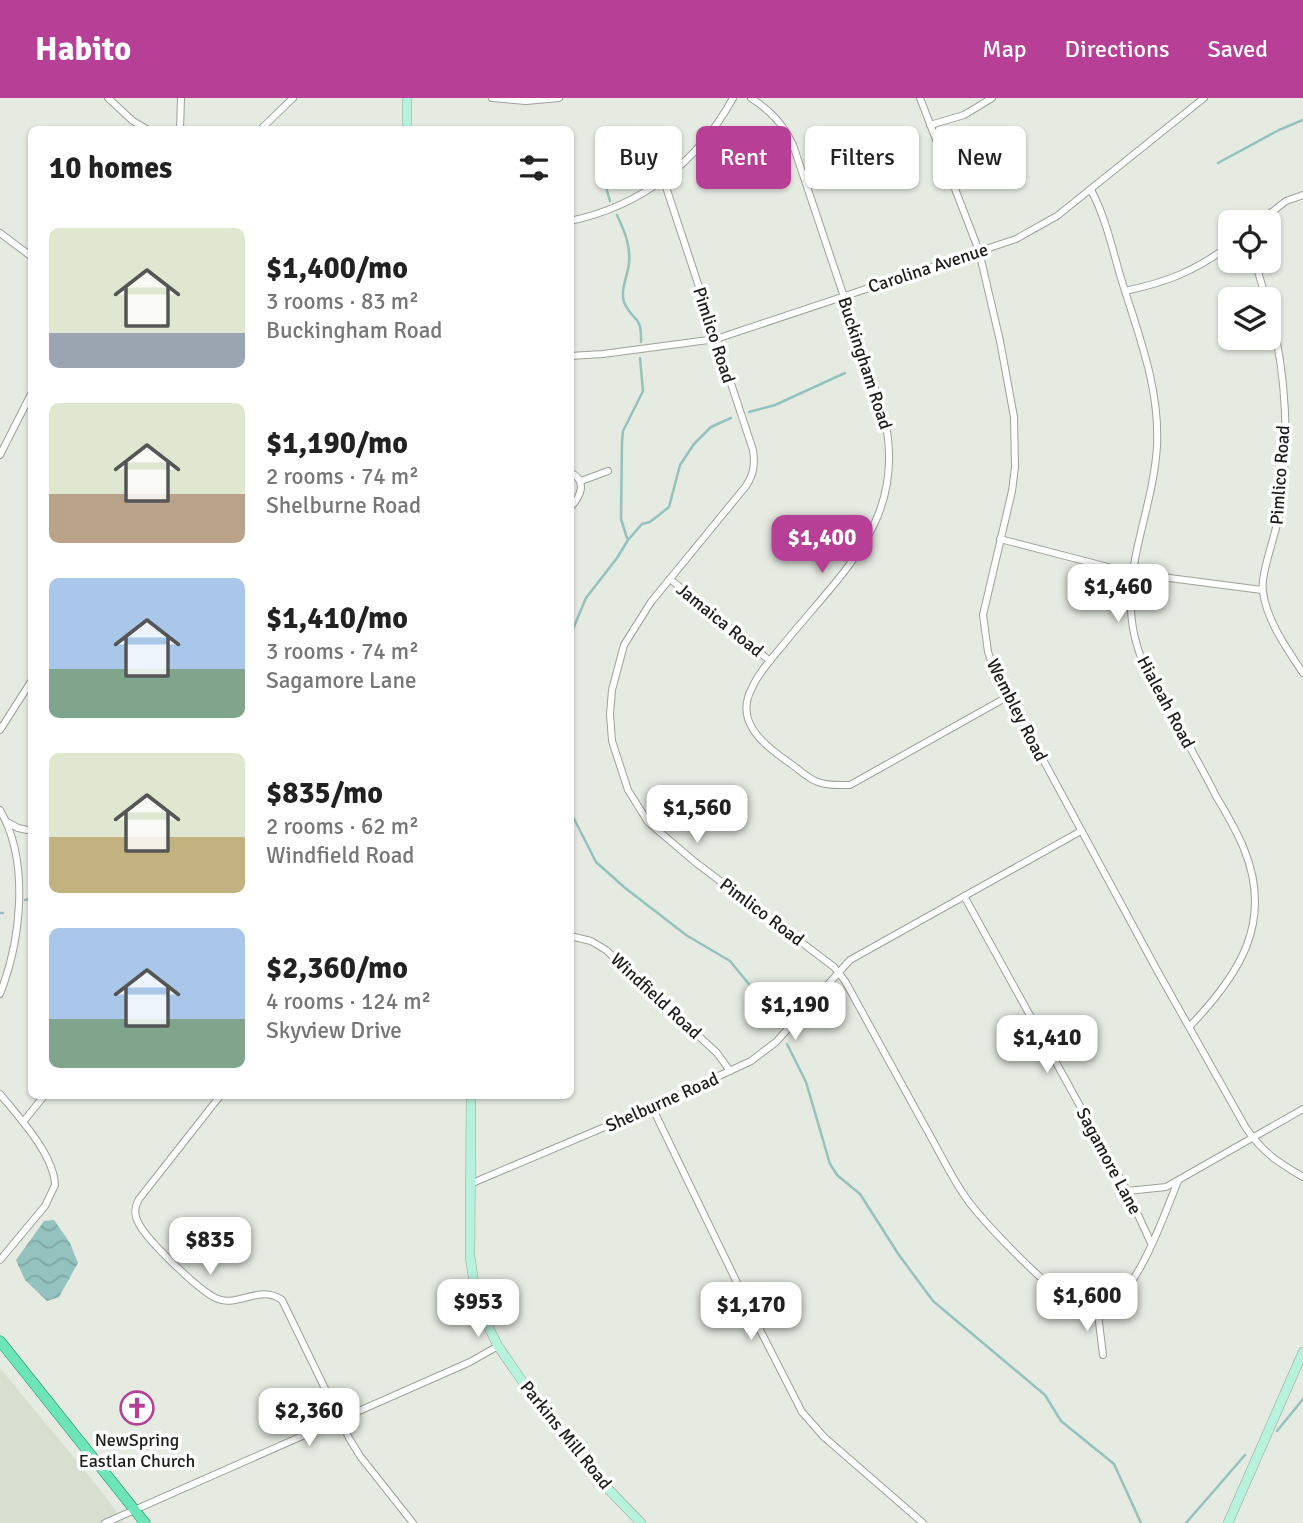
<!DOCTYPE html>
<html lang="en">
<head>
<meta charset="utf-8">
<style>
  :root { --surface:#fff; --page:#f2f2f2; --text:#222; --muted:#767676; --accent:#b74096 }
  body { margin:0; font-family:Signika,sans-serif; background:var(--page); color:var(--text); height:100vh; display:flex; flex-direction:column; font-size:26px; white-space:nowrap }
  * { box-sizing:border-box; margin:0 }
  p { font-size:23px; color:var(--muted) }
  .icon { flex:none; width:38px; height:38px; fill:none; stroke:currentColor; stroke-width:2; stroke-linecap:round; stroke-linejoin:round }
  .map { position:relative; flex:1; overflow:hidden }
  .side { position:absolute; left:28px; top:28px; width:546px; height:973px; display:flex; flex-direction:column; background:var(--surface); border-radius:10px; box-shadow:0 2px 5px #0004 }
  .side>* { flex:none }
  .banner { position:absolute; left:595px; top:28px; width:602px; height:63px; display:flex; gap:14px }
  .tools { position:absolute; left:1218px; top:112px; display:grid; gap:14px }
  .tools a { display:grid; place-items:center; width:63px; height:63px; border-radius:10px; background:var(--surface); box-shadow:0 2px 5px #0004; font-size:35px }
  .price { position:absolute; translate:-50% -60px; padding:0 16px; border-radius:14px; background:#fff; color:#222; font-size:23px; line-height:46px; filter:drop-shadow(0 2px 4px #0008) }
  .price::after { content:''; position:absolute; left:50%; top:42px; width:21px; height:16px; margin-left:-10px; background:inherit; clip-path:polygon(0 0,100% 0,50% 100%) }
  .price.active { background:var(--accent); color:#fff }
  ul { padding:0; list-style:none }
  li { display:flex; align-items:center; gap:21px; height:175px; padding:0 21px }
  li span { display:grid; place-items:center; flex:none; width:196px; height:140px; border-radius:10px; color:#555 }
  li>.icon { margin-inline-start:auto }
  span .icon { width:84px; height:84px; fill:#fffc; stroke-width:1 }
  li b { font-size:30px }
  h2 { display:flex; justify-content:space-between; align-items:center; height:84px; padding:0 21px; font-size:30px }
  .tag { padding:0 24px; border-radius:10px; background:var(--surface); box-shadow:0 2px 5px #0004; font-size:24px; line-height:63px }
  .tag.active { background:var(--accent); color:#fff }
  header { display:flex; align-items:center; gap:42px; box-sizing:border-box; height:98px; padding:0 35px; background:var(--accent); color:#fff }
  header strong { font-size:33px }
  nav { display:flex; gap:38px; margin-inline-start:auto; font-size:24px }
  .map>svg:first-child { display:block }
  .built { fill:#d7dfd0 }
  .water { fill:url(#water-waves) }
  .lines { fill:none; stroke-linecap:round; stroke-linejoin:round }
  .stream { stroke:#94c2be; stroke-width:2.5 }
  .street-casing { stroke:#9da299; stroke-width:8 }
  .secondary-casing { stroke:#9da299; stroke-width:10 }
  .primary-casing { stroke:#129462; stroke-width:11 }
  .street { stroke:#fff; stroke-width:6 }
  .secondary { stroke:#b6f2dc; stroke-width:9 }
  .primary { stroke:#6de5b8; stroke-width:10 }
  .labels { text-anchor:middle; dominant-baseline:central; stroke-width:7; stroke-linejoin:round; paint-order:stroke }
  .street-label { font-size:18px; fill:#1d1e1b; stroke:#fff }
  .poi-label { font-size:18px; fill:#1d1e1b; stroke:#fff }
</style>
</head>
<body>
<header>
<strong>Habito</strong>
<nav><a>Map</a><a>Directions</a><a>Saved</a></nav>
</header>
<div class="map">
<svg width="1303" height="1425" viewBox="0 0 1303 1425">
  <defs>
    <pattern id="water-waves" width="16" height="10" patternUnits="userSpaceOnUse" patternTransform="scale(1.75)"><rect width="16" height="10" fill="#94c2be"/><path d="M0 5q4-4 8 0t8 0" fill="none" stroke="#7fa6a3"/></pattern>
  </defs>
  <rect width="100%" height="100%" fill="#e6ebe2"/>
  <polygon class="built" points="0,1270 95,1385 125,1425 0,1425"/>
  <polygon class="water" points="54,1122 70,1145 78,1165 59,1199 47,1203 25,1182 16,1162 44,1123"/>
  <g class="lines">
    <g class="stream">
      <polyline points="1218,65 1279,32 1303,22"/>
      <path d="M610,103C596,63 615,58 635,29"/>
      <path d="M617,117C624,132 631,148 629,165C628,177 620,192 624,204C632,224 642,215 641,244"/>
      <polyline points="749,314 775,307 845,275"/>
      <polyline points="627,440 621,421 622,344 623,333 643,293 640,260"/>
      <polyline points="570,538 586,500 617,460 628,442 642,426 650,424 669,409 680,367 694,346 711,329 731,320"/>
      <polyline points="570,713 596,764 624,789 686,837 730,863 771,913 779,929"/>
      <polyline points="25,802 32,800"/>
      <polyline points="0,815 3,815"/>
      <polyline points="787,946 806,984 830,1066 837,1077 860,1096 899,1157 933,1203 1045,1297 1061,1323 1114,1366 1141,1425"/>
      <polyline points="1277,1333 1303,1301"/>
      <polyline points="1186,1425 1245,1357"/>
    </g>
    <defs>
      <g id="street">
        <polyline points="108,0 133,23 148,32"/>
        <polyline points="492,0 526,3 559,0"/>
        <path d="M751,0C771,13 783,26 793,47L884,318C908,419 845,471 787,542C775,557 760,572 752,590C733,625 766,648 791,666C800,672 808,681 818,684C828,688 839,687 850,687L1007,599"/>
        <path d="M920,0L979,153L1000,243L1014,319L1015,369L1012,393L983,517L988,554L994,571L1158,874L1246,1030C1263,1055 1278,1064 1303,1079"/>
        <polyline points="930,27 964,17 992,0"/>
        <polyline points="180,32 181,0"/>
        <polyline points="260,32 293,0"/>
        <path d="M664,83L753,352C755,366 754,376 746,388L651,504L624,547L612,592L610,616L612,643L628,692L648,724L695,764L834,869L845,883C871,930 896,976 922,1023C936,1047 948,1073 964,1097C981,1122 1047,1191 1073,1204C1083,1209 1099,1210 1109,1205C1138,1194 1166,1112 1178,1083"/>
        <path d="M1091,92C1105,118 1112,149 1120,177C1137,233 1160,288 1157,348C1152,428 1108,491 1146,571C1170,613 1194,655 1216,698C1226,715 1237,733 1244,751C1274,824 1239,877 1190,928"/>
        <path d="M570,123C642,108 698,64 733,0"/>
        <polyline points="1259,124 1286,103 1303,97"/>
        <polyline points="0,135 32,159"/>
        <polyline points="1255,163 1266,201"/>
        <path d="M1125,193C1168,184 1195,173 1230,147"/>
        <path d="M1269,210C1287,275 1290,349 1279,416C1276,437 1260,476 1263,494C1267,523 1287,551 1303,575"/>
        <polyline points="570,258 603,256 716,241 1016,141 1057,118 1204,0"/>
        <polyline points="0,357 32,294"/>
        <path d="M570,374C588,383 581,398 570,410"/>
        <polyline points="581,383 608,373"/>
        <polyline points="1000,441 1131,475 1262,492"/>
        <polyline points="670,481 770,563"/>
        <polyline points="0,632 32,582"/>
        <path d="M0,712C30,764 21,842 0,896"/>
        <polyline points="7,724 18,730 32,733"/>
        <polyline points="964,798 1127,1093 1151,1145"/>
        <polyline points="570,838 591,843 606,852 717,955 730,973"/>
        <path d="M0,996C19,1019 54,1057 55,1087L45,1108L0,1162"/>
        <path d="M220,998L139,1101C134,1110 134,1117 139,1126C148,1143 201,1195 218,1201C240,1209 260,1186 282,1202L349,1340L360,1358L413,1425"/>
        <polyline points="652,1009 756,1224 802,1314 824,1339 923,1425"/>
        <polyline points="23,1024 44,998"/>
        <polyline points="470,1086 652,1009 751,963 776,944 850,862 1081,733"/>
        <polyline points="1127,1093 1166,1089 1303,1011"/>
        <polyline points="1097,1208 1103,1257"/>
        <polyline points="105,1425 470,1264 498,1248"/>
      </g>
      <g id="secondary">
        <polyline points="407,32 407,0"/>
        <polyline points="471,998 470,1158 476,1199 484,1220 498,1248 538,1306 594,1376 641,1425"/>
        <polyline points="1228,1425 1303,1254"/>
      </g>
      <polyline id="primary" points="0,1243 145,1425"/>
    </defs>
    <use href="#street" class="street-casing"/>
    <use href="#secondary" class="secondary-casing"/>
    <use href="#primary" class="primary-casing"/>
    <use href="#street" class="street"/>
    <use href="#secondary" class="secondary"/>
    <use href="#primary" class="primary"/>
  </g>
  <defs>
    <symbol id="church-ring" viewBox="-11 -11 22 22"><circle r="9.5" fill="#fff" stroke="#b74096" stroke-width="1.5"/><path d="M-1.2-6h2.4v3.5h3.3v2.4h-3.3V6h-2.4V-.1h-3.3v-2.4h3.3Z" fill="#b74096"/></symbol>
  </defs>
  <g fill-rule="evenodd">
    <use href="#church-ring" x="118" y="1291" width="38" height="38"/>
  </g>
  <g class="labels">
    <g class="street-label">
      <text transform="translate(928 170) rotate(-18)">Carolina Avenue</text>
      <text transform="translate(714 237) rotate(72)">Pimlico Road</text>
      <text transform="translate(865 265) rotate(72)">Buckingham Road</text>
      <text transform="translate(1280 377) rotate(-86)">Pimlico Road</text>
      <text transform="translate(720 522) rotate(39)">Jamaica Road</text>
      <text transform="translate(1166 604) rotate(62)">Hialeah Road</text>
      <text transform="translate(1017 612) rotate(63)">Wembley Road</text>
      <text transform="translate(762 814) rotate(37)">Pimlico Road</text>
      <text transform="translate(656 898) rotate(43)">Windfield Road</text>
      <text transform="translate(662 1004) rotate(-24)">Shelburne Road</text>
      <text transform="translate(1109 1063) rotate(62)">Sagamore Lane</text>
      <text transform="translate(566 1337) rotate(51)">Parkins Mill Road</text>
    </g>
    <g class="poi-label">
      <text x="137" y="1342">NewSpring<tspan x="137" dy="21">Eastlan Church</tspan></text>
    </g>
  </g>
</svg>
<div class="tools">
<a><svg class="icon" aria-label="locate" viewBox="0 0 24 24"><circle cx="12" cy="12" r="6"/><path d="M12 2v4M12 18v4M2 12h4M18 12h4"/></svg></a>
<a><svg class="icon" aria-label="layers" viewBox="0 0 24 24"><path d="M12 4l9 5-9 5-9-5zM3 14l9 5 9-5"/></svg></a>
</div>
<b class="price active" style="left:822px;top:477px">$1,400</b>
<b class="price" style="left:1118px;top:526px">$1,460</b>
<b class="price" style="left:697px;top:747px">$1,560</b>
<b class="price" style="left:795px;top:944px">$1,190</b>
<b class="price" style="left:1047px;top:977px">$1,410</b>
<b class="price" style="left:210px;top:1179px">$835</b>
<b class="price" style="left:1087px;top:1235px">$1,600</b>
<b class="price" style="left:478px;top:1241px">$953</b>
<b class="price" style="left:751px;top:1244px">$1,170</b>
<b class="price" style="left:309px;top:1350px">$2,360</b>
<div class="banner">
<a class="tag">Buy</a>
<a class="tag active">Rent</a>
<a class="tag">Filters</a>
<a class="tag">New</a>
</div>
<section class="side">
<h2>10 homes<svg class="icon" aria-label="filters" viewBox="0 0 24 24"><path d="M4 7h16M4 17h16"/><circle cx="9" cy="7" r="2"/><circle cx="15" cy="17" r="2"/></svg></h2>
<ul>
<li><span style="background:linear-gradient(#dfe7d0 75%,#9aa5b1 0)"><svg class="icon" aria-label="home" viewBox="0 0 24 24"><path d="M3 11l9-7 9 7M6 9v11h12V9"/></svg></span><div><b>$1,400/mo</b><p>3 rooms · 83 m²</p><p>Buckingham Road</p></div></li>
<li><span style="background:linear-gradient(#dfe7d0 65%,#b9a48a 0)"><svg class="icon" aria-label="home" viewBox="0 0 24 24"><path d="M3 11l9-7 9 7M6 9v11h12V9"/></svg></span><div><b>$1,190/mo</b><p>2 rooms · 74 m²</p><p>Shelburne Road</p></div></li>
<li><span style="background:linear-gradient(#a9c7e8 65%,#7fa58c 0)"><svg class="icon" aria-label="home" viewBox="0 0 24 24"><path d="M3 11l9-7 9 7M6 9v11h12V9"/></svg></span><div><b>$1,410/mo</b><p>3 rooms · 74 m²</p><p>Sagamore Lane</p></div></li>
<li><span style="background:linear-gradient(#dfe7d0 60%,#c2b280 0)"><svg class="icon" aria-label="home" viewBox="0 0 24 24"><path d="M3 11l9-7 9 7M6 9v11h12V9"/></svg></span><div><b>$835/mo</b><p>2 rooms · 62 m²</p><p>Windfield Road</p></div></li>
<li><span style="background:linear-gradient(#a9c7e8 65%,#7fa58c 0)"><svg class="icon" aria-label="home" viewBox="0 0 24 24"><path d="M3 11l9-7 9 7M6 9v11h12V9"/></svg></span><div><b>$2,360/mo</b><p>4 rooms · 124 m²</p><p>Skyview Drive</p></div></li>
</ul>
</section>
</div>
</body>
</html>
